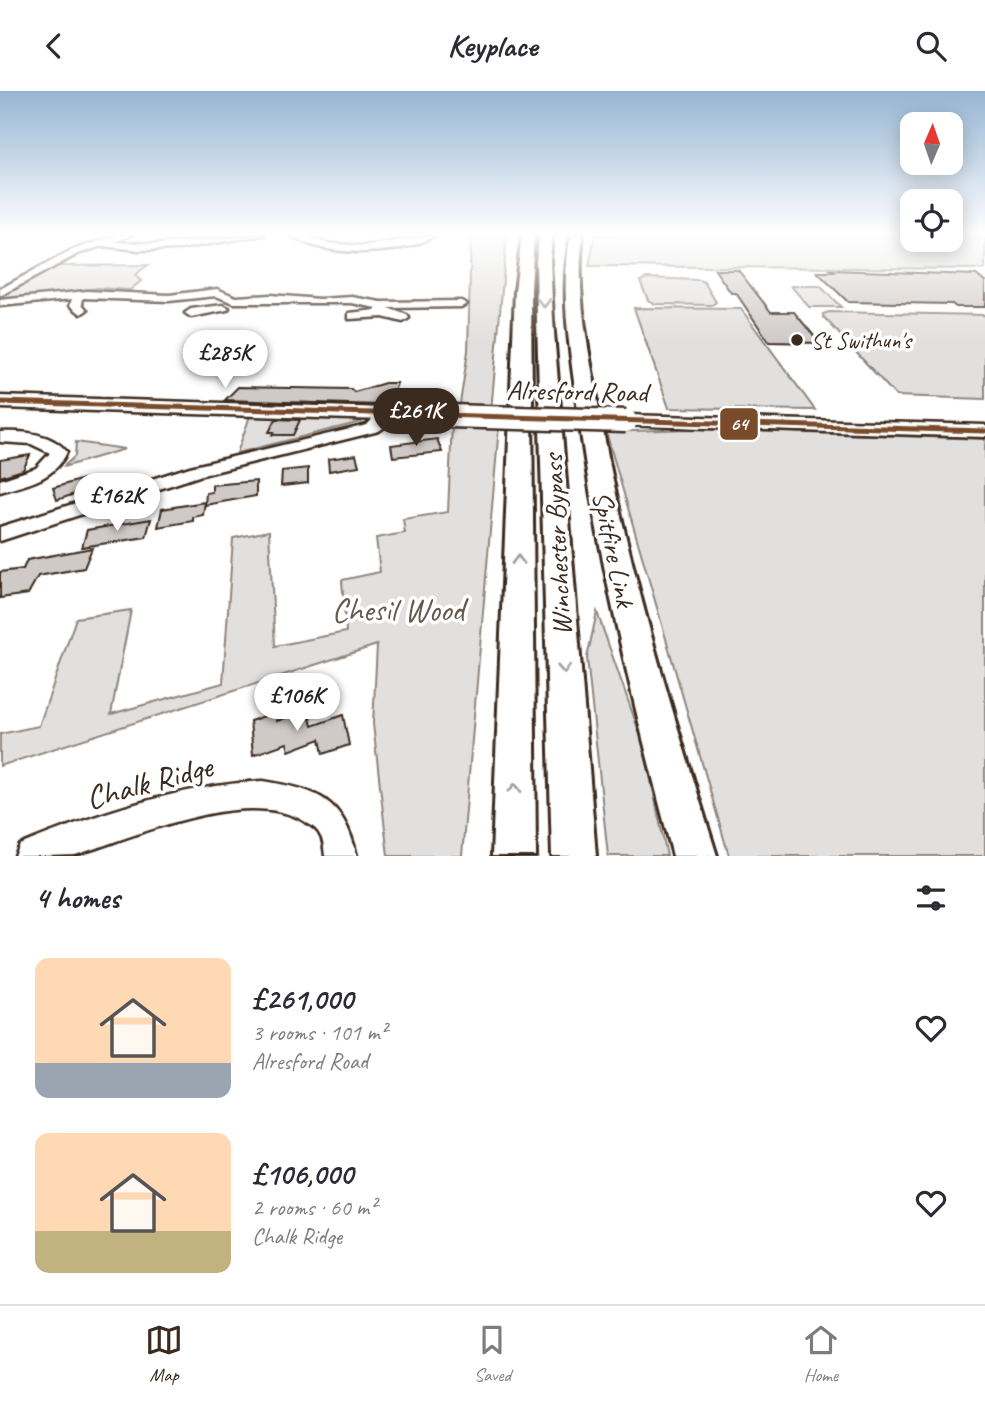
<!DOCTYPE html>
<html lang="en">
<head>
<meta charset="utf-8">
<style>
  :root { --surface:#fff; --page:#f7f7f7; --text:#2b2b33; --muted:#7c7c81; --line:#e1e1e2; --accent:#3b2a1e }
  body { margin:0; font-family:Caveat,sans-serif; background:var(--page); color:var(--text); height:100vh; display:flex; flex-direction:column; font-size:26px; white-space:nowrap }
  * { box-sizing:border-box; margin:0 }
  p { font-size:23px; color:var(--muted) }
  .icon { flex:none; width:38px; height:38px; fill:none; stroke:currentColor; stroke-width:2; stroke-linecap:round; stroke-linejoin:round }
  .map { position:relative; height:765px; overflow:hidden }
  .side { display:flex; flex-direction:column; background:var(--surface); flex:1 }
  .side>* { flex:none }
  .needle { width:46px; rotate:2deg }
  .fabs { position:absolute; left:900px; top:21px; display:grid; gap:14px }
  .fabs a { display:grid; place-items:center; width:63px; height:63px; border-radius:14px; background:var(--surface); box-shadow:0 4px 18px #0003; font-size:35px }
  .price { position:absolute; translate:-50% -60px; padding:0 16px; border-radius:24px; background:#fff; color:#222; font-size:23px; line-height:46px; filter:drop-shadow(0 2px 4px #0008) }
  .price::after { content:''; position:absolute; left:50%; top:42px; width:21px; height:16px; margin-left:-10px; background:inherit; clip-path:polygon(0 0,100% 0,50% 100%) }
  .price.active { background:var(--accent); color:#fff }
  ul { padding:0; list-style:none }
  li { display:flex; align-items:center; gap:21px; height:175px; padding:0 35px }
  li span { display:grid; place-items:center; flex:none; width:196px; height:140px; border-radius:14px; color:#555 }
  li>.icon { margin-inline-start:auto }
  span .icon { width:84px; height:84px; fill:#fffc; stroke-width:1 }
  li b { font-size:30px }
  h2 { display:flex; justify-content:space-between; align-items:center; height:84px; padding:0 35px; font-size:30px }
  header { display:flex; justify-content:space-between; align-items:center; height:91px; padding:0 35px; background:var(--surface); font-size:32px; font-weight:700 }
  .menu { display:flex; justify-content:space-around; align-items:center; height:98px; border-top:2px solid var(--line); background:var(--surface); font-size:19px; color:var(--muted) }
  .menu a { display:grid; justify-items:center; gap:4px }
  .menu .active { color:var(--accent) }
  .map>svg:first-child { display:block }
  .green { fill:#e2e0de; stroke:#8e857e; stroke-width:2 }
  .building { fill:#cfcac7; stroke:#3b2a1e; stroke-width:2 }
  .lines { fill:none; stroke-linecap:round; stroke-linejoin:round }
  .minor-casing { stroke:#3b2a1e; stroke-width:5 }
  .major-casing { stroke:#3b2a1e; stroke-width:5 }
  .highway-casing { stroke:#3b2a1e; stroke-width:6 }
  .minor { fill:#fff; fill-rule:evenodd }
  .major { fill:#fff; fill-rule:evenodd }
  .highway { fill:#fff; fill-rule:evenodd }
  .major-bridge-casing { stroke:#3b2a1e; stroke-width:27; stroke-linecap:butt }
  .major-bridge { stroke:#fff; stroke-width:22 }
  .bus-1-casing { stroke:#fff; stroke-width:10 }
  .bus-1 { stroke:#7a4b2a; stroke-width:5 }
  .oneway { stroke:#a79f9a }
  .poi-dot { fill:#3b2a1e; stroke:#fff; stroke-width:2.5 }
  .labels { text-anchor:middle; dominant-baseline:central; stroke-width:7; stroke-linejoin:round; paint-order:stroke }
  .far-poi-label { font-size:23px; fill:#3b2a1e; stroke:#fff; text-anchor:start }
  .street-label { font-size:28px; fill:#3b2a1e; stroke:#fff }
  .near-park-label { font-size:33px; fill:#65584e; stroke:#fff }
  .near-street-label { font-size:33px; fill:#3b2a1e; stroke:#fff }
  .line-badge { stroke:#fff; stroke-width:2.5 }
  .badge-label { font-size:19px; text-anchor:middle; font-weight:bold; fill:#fff }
</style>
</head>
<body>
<header><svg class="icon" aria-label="back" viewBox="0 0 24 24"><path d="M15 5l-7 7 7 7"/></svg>Keyplace<svg class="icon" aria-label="search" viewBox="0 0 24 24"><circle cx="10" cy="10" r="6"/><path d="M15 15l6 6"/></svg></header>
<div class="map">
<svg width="985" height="765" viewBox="0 0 985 765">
  <rect width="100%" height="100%" fill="#fff"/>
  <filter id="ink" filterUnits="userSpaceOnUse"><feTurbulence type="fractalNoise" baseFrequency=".0143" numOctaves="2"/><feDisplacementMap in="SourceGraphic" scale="14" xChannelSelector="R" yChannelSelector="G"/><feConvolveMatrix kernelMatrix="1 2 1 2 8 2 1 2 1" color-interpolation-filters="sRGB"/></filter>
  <g filter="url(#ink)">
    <g class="green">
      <polygon points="471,144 507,144 491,320 459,319 468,260"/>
      <polygon points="595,144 912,144 912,149 950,149 950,144 985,144 985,178 589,175"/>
      <polygon points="148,174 135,184 141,190 130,199 98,197 0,210 0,207 57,175"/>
      <polygon points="647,187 699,189 704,191 716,211 712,214 655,213 648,209 640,190"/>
      <polygon points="791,195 820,195 841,216 809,216"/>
      <polygon points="634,217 741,218 815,319 669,317"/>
      <polygon points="829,221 985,224 985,308 896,305 823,225 823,223"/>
      <polygon points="250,325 356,328 361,331 237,362"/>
      <polygon points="452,331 499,335 462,765 388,765 373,633 377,554 0,675 0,643 39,635 76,527 131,519 111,623 223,592 233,447 269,440 275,555 346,541 342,489 380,481 376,447 405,442 403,428 448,421"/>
      <polygon points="690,338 985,348 985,765 729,765 606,341"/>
      <polygon points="76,351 125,358 63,376 75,365"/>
      <polygon points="597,521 643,652 667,765 608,765 587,567"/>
    </g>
    <g class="building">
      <polygon points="715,179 738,179 771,221 794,221 820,252 769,251 736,202 731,202"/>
      <polygon points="831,179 976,184 985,190 985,216 956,216 952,213 848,211 817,181 834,181"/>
      <polygon points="385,292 397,292 394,301 415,303 412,315 225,309 238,296 351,298 354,301"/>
      <polygon points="276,328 300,329 293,344 272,344 274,341 269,341"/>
      <polygon points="437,348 442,361 393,366 391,354"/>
      <polygon points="30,364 23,379 0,386 0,369"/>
      <polygon points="356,364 359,375 329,380 328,368"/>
      <polygon points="308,377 308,392 281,395 282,380"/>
      <polygon points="83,388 87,399 57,409 53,397"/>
      <polygon points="256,390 256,405 205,414 206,402 212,401 212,394"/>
      <polygon points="205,411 203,424 193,426 193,430 158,436 162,418"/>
      <polygon points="151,428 146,446 82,456 87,439"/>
      <polygon points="92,457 84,477 38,485 28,503 0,507 0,481 23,478 27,469"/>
      <polygon points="308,618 312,635 343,624 349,654 323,663 320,648 289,660 287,652 253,664 250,630 276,621 277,630"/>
    </g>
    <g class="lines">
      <defs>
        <g id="minor">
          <polygon points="118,144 132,144 114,151 160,153 264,144 179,158 140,159 102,155 78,163 0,205 0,198 72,159"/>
          <path d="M291,144H303L326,152L363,155L435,144C405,166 321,167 291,144Z"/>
          <polygon points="217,198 236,206 270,204 320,208 352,206 381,211 461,210 467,213 461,216 388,217 407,224 409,227 403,231 383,226 349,228 349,222 376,219 376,217 352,212 234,212 216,205 169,210 83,207 82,213 87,219 81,223 70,214 72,208 0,215 0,209 87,200 169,204"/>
          <polygon points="223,214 229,217 227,219 191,226 185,222 191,218"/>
          <polygon points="385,318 393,323 386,335 379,340 202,384 0,450 0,436 190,376 367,334 380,320"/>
          <path d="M0,341C23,340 52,342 67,361C54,389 28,393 0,401V389L36,377L50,362L31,353L0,351Z"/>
          <path d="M263,690C318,699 343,707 357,765H325C324,758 324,750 320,744C317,737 310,734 304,730C245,695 135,746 75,764C57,765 34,765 15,765L20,754C98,722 179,695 263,690Z"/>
        </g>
        <g id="major">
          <polygon points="0,305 449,319 456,321 459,325 456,329 449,331 0,317"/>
          <polygon points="626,324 985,334 985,346 619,334 616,330 619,326"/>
        </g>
        <g id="highway">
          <polygon points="522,144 534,144 531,200 536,765 492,765 515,200"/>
          <polygon points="540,144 552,144 550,169 553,229 596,765 552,765 537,229 536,169"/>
          <path d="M571,144H583C575,203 589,260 599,318C626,470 671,618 717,765H673C634,616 597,466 577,313C570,257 559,200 571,144Z"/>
        </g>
      </defs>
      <use href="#minor" class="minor-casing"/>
      <use href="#major" class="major-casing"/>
      <use href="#highway" class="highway-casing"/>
      <use href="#minor" class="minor"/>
      <use href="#major" class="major"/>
      <use href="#highway" class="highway"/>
      <defs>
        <polyline id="major-bridge" points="449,325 626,330"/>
      </defs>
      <use href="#major-bridge" class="major-bridge-casing"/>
      <use href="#major-bridge" class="major-bridge"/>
      <defs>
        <polyline id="bus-1" points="0,311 985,340"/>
      </defs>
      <use href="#bus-1" class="bus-1-casing"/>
      <use href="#bus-1" class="bus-1"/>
    </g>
    <defs><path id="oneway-chevron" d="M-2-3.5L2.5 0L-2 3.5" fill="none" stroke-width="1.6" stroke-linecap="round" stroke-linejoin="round" transform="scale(1.75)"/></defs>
    <g class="oneway">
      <use href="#oneway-chevron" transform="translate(544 212) rotate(88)"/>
      <use href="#oneway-chevron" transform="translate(518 469) rotate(-90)"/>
      <use href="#oneway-chevron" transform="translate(564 578) rotate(87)"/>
      <use href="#oneway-chevron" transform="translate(515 697) rotate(-89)"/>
    </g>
  </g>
  <linearGradient id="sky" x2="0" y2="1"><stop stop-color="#96b5d3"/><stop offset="0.57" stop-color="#fff"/><stop offset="1" stop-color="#fff" stop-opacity="0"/></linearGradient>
  <rect width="985" height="251" fill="url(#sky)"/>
  <circle class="poi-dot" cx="797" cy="249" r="7"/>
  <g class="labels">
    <g class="far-poi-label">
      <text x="811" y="249">St Swithun's</text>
    </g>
    <g class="street-label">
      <text transform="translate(577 300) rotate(1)">Alresford Road</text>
      <text transform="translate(557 454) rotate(-93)">Winchester Bypass</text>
      <text transform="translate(614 458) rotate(78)">Spitfire Link</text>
    </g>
    <g class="near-park-label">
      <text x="398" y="519">Chesil Wood</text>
    </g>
    <g class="near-street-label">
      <text transform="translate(149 691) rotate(-15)">Chalk Ridge</text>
    </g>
  </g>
  <rect class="line-badge" x="719" y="316" width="40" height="34" rx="7" fill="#7a4b2a"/>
  <g class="badge-label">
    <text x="739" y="339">64</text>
  </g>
</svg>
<div class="fabs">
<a><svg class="needle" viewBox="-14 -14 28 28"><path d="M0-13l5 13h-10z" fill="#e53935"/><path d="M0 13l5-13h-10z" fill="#7c7c81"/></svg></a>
<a><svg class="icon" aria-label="locate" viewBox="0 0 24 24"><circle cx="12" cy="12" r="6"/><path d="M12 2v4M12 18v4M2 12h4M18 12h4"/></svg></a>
</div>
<b class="price" style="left:225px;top:299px">£285K</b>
<b class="price active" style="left:416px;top:357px">£261K</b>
<b class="price" style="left:117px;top:442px">£162K</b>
<b class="price" style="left:297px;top:642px">£106K</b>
</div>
<section class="side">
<h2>4 homes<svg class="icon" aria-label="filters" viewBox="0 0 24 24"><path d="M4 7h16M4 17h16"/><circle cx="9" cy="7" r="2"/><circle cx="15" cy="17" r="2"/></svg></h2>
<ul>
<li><span style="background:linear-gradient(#ffd9b3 75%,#9aa5b1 0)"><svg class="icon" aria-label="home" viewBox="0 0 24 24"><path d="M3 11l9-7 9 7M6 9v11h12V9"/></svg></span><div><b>£261,000</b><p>3 rooms · 101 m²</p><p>Alresford Road</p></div><svg class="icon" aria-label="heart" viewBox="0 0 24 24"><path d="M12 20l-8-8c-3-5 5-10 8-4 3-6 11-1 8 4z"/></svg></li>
<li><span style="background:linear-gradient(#ffd9b3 70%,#c2b280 0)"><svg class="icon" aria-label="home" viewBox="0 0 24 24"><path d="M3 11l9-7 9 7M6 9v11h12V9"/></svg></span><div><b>£106,000</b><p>2 rooms · 60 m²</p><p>Chalk Ridge</p></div><svg class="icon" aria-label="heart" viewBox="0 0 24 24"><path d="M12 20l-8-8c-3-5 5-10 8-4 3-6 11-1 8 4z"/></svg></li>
</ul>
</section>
<nav class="menu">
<a class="active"><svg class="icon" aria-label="map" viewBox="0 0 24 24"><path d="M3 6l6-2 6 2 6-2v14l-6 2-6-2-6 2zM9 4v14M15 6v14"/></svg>Map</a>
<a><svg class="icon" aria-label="saved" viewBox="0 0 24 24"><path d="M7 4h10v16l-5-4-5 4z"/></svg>Saved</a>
<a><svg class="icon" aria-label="home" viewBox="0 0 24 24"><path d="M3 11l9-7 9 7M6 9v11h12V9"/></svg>Home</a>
</nav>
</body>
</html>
